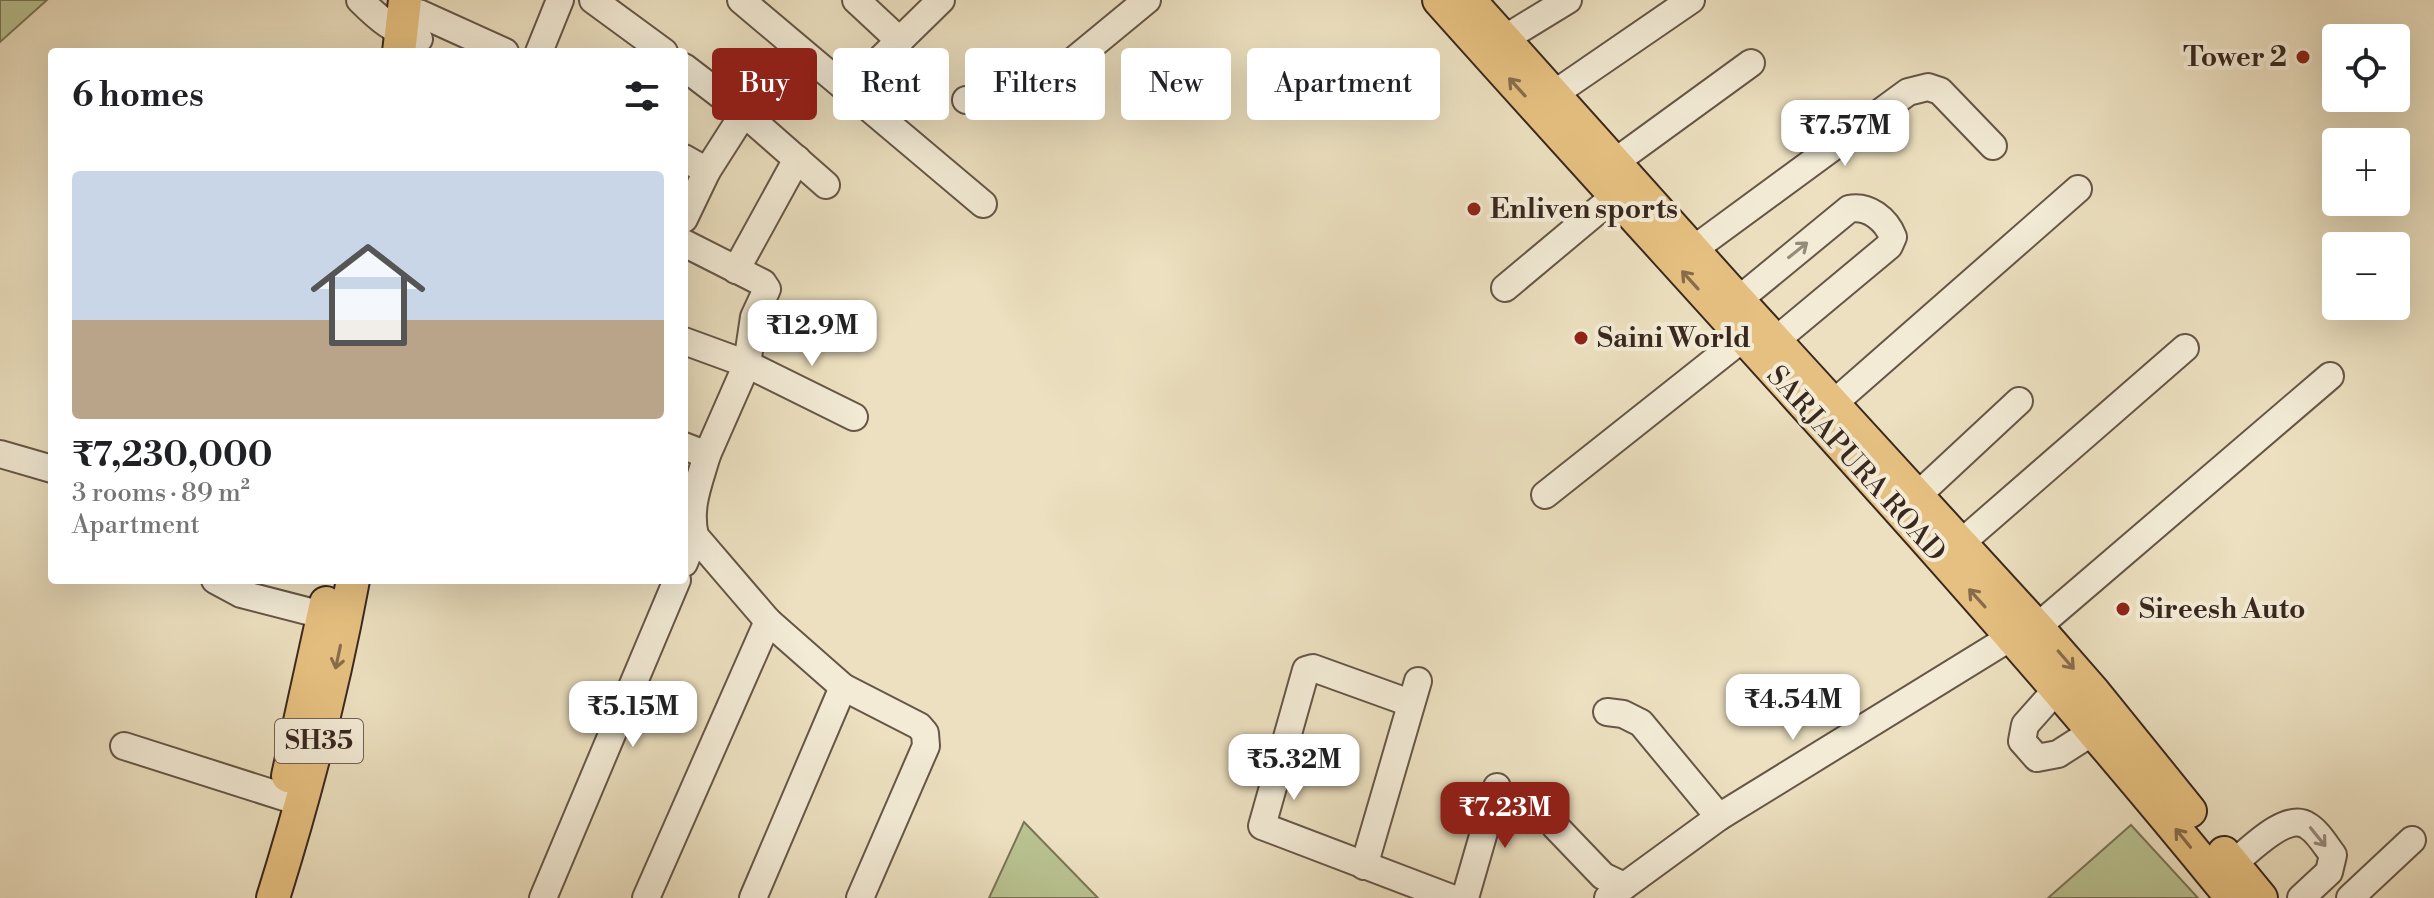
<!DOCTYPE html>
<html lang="en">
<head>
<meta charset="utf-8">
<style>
  :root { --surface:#fff; --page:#f6f6f6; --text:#202124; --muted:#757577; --line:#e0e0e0; --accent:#8f2418 }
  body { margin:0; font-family:"Libre Bodoni",serif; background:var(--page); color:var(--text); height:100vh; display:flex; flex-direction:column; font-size:30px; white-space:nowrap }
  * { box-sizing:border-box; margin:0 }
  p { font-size:26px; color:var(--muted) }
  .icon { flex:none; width:44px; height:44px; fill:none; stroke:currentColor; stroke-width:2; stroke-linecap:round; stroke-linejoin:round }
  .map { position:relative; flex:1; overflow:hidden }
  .drawer { position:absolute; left:48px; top:48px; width:640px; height:536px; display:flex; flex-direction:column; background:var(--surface); border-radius:8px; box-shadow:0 8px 32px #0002 }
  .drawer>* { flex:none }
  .banner { position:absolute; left:712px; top:48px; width:760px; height:72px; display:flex; gap:16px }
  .controls { position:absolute; left:2322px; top:24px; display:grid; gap:16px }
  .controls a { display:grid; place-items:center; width:88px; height:88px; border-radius:8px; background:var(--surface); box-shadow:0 8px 32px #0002; font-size:40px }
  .price { position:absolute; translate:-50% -68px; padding:0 18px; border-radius:16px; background:#fff; color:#222; font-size:26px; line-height:52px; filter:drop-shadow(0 2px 4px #0008) }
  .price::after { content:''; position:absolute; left:50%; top:48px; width:24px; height:18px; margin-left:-12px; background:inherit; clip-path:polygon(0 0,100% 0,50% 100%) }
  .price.selected { background:var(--accent); color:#fff }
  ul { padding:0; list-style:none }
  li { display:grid; align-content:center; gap:16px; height:424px; padding:0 24px }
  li+li { border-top:2px solid var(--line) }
  li span { display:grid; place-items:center; height:248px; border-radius:8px; color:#555 }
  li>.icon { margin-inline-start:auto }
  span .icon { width:144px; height:144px; fill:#fffc; stroke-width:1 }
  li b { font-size:34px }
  h2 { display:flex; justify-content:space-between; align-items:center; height:96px; padding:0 24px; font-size:34px }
  .chip { padding:0 28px; border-radius:8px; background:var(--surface); box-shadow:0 8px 32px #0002; font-size:28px; line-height:72px }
  .chip.selected { background:var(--accent); color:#fff }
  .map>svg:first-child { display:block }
  .green { fill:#b9c291; stroke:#797558; stroke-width:2 }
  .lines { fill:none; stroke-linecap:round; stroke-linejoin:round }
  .minor-casing { stroke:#665647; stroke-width:30 }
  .major-casing { stroke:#39281f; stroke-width:36 }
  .minor { stroke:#f3ebd6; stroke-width:26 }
  .major { stroke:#e6c080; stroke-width:32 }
  .oneway { stroke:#876c4b }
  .oneway2 { stroke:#968a7a }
  .poi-dot { fill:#8f2418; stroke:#f3ebd6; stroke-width:3 }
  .labels { text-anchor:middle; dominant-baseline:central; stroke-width:8; stroke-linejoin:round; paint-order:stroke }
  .shield { fill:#f3ebd6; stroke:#716256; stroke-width:2 }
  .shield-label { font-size:26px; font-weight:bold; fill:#39281f }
  .poi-label { font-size:28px; font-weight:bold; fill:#39281f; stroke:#f3ebd6; text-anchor:start }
  .street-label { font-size:28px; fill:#39281f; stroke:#f3ebd6 }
</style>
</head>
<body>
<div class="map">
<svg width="2434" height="898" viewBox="0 0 2434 898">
  <rect width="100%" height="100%" fill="#ece0c0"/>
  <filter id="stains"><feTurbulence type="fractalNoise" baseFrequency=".0025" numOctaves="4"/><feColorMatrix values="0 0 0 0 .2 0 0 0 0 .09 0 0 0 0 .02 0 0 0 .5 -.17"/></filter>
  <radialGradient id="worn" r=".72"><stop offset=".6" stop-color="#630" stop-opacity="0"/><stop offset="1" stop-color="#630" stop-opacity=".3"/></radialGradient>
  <g class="green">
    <polygon points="0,0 47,0 0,42"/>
    <polygon points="1024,822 1098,898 989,898"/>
    <polygon points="2131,825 2198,898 2048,898"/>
  </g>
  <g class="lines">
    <defs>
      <g id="minor">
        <path d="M360,0C378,18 394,32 419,39"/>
        <polyline points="593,0 664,52"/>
        <polyline points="741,0 983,204"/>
        <polyline points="856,0 900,41"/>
        <polyline points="419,13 505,52"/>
        <polyline points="1504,39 1568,0"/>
        <polyline points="539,52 560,0"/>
        <polyline points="684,67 744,113 826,185"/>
        <polyline points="848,91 941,0"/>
        <polyline points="1554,94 1691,0"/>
        <polyline points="966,100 1027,99 1147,0"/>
        <polyline points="684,158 707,171 744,113"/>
        <polyline points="1615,162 1751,63"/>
        <polyline points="684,219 707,171"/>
        <polyline points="684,243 763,283 767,289 754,317 747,364 707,455 684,446"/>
        <polyline points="1694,249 1908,92 1928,87 1940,91 1993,146"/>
        <polyline points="736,270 797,159"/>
        <polyline points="1505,288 1615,196"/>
        <path d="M1725,311L1849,209C1868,205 1886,219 1893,237L1889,246L1775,341"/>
        <polyline points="684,341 747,364 854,417"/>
        <polyline points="1834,403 2078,189"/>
        <polyline points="0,454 52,469"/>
        <path d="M707,455C699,483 688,507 695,536L768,621L843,687L919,726L925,733L926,746L860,898"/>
        <polyline points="1545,495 1743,338"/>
        <polyline points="1918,495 2019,401"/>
        <polyline points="1961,543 2185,348"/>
        <polyline points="684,563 695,536"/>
        <polyline points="215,580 241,594 342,620"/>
        <polyline points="2037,627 2330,376"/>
        <polyline points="2057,689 2025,725 2022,741 2037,758 2058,754 2094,731"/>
        <polyline points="1410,703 1313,668 1306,670 1262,826 1451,898"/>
        <polyline points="1607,712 1623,714 1641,723 1719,817"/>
        <polyline points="124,746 303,803"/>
        <polyline points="1555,826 1603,876 1624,886"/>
        <path d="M2233,864C2250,850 2287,811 2308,826C2318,832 2326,846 2333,855L2329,872L2301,898"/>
        <polyline points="1364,866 1418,681"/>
        <polyline points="543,898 677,580"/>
        <polyline points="646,898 768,621"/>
        <polyline points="753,898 843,687"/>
        <polyline points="1465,898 1497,787"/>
        <polyline points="1608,898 1719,817 2011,637"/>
        <polyline points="2350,898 2412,840"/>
      </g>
      <g id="major">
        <path d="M1439,0C1705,298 1980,588 2232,898"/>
        <polyline points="1469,0 1737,299 2037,627 2093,691 2190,811"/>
        <polyline points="399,52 405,0"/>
        <polyline points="288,776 326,603"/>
        <polyline points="2224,853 2261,898"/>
        <path d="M273,898C306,793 333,688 353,580"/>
      </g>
    </defs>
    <use href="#minor" class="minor-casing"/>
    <use href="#major" class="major-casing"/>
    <use href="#minor" class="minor"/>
    <use href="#major" class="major"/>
  </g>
  <defs><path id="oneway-shaft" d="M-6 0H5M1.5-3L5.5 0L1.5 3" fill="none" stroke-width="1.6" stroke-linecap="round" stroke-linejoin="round" transform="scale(2)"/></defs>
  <g class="oneway">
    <use href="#oneway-shaft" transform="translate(1517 87) rotate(-132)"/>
    <use href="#oneway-shaft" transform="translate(1690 280) rotate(-132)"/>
    <use href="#oneway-shaft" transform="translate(1977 598) rotate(-132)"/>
    <use href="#oneway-shaft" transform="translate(338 657) rotate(102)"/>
    <use href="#oneway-shaft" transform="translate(2066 660) rotate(49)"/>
    <use href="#oneway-shaft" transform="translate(2183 838) rotate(-129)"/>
  </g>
  <g class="oneway2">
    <use href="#oneway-shaft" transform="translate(1798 250) rotate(-39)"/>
    <use href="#oneway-shaft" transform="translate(2318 837) rotate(51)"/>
  </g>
  <g class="poi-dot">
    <circle cx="2303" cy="57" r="8"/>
    <circle cx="1474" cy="209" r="8"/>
    <circle cx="1581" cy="338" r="8"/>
    <circle cx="2123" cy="609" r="8"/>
  </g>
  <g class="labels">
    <rect class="shield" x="275" y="719" width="88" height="44" rx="6"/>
    <g class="shield-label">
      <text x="319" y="741">SH35</text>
    </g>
    <g class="poi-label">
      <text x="2287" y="57" text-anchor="end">Tower 2</text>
      <text x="1490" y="209">Enliven sports</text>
      <text x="1597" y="338">Saini World</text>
      <text x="2139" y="609">Sireesh Auto</text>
    </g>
    <g class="street-label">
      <text transform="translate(1856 464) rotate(48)">SARJAPURA ROAD</text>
    </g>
  </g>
  <rect width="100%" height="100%" filter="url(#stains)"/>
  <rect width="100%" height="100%" fill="url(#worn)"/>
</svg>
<div class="controls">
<a><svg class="icon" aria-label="locate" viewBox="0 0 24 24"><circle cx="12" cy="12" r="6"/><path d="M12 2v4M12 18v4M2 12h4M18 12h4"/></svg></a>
<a>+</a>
<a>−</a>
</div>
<b class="price" style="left:1845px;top:168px">₹7.57M</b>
<b class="price" style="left:812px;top:368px">₹12.9M</b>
<b class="price" style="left:1793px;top:742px">₹4.54M</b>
<b class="price" style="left:633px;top:749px">₹5.15M</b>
<b class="price" style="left:1294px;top:802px">₹5.32M</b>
<b class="price selected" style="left:1505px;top:850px">₹7.23M</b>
<div class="banner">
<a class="chip selected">Buy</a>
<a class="chip">Rent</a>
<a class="chip">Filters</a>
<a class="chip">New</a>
<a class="chip">Apartment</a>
</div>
<section class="drawer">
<h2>6 homes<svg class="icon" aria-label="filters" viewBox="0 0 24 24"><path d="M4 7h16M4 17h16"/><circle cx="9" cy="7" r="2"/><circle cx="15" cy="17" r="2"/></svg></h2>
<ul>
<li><span style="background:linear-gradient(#c9d6e8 60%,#b9a48a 0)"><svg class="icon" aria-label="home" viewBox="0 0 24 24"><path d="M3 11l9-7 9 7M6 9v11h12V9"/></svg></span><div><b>₹7,230,000</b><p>3 rooms · 89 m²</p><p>Apartment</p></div></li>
</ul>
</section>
</div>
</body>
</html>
